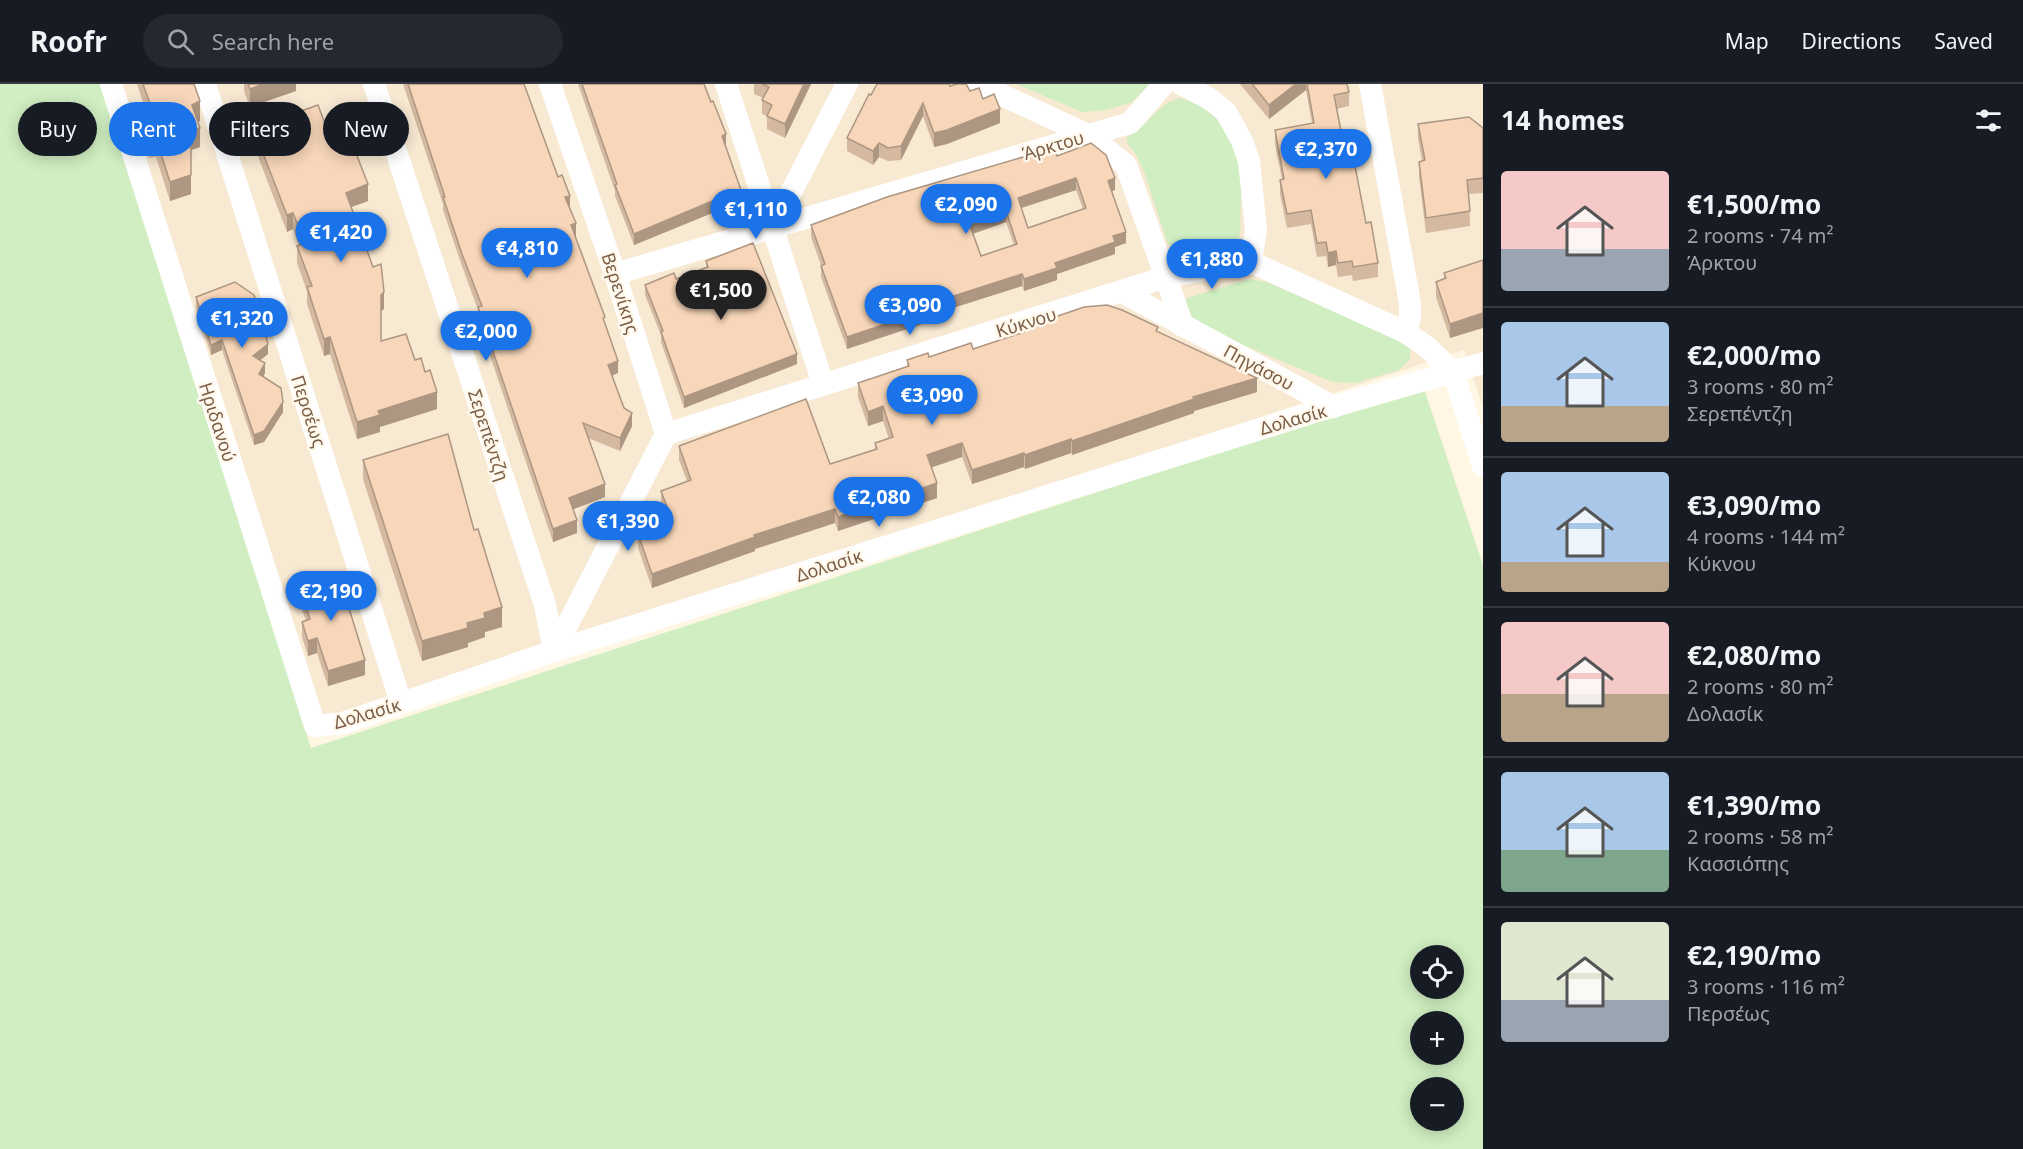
<!DOCTYPE html>
<html lang="en">
<head>
<meta charset="utf-8">
<style>
  :root { --surface:#171b24; --page:#242831; --text:#f1f3f6; --muted:#9ea1a6; --line:#363941; --accent:#1a73e8 }
  body { margin:0; font-family:"Noto Sans",sans-serif; background:var(--page); color:var(--text); height:100vh; display:flex; flex-direction:column; font-size:22px; white-space:nowrap }
  * { box-sizing:border-box; margin:0 }
  p { font-size:20px; color:var(--muted) }
  .icon { flex:none; width:33px; height:33px; fill:none; stroke:currentColor; stroke-width:2; stroke-linecap:round; stroke-linejoin:round }
  .map { position:relative; flex:1; overflow:hidden }
  .sheet { display:flex; flex-direction:column; background:var(--surface); width:540px }
  .sheet>* { flex:none }
  .top-card { position:absolute; left:18px; top:18px; width:570px; height:54px; display:flex; gap:12px }
  .controls { position:absolute; left:1410px; top:861px; display:grid; gap:12px }
  .controls a { display:grid; place-items:center; width:54px; height:54px; border-radius:50%; background:var(--surface); box-shadow:0 3px 15px #0003; font-size:30px }
  .price { position:absolute; translate:-50% -51px; padding:0 14px; border-radius:21px; background:var(--accent); color:#fff; font-size:20px; line-height:39px; filter:drop-shadow(0 2px 3px #0008) }
  .price::after { content:''; position:absolute; left:50%; top:36px; width:18px; height:14px; margin-left:-9px; background:inherit; clip-path:polygon(0 0,100% 0,50% 100%) }
  .price.selected { background:#222; color:#fff }
  ul { padding:0; list-style:none }
  li { display:flex; align-items:center; gap:18px; height:150px; padding:0 18px }
  li+li { border-top:2px solid var(--line) }
  li span { display:grid; place-items:center; flex:none; width:168px; height:120px; border-radius:6px; color:#555 }
  li>.icon { margin-inline-start:auto }
  span .icon { width:72px; height:72px; fill:#fffc; stroke-width:1 }
  li b { font-size:26px }
  h2 { display:flex; justify-content:space-between; align-items:center; height:72px; padding:0 18px; font-size:26px }
  .pill { padding:0 21px; border-radius:27px; background:var(--surface); box-shadow:0 3px 15px #0003; font-size:21px; line-height:54px }
  .pill.selected { background:var(--accent); color:#fff }
  header { display:flex; align-items:center; gap:36px; box-sizing:border-box; height:84px; padding:0 30px; background:var(--surface); border-bottom:2px solid var(--line) }
  header strong { font-size:28px }
  nav { display:flex; gap:33px; margin-inline-start:auto; font-size:21px }
  .search { width:420px; height:54px; background:var(--page); display:flex; align-items:center; gap:15px; box-sizing:border-box; padding:0 21px; border-radius:33px; color:var(--muted); font-size:22px }
  main { display:flex; flex:1; min-height:0 }
  .map>svg:first-child { display:block }
  .residential { fill:#f7e9d2 }
  .green { fill:#d0eec1; fill-rule:evenodd }
  .lines { fill:none; stroke-linecap:round; stroke-linejoin:round }
  .street { stroke:#fff; stroke-width:22 }
  .wall { fill:#d4b89f; fill-rule:evenodd }
  .shaded-wall { fill:#ad9682 }
  .building { fill:#f7d6b9; stroke:#ad9682; stroke-width:1.5; fill-rule:evenodd }
  .labels { text-anchor:middle; dominant-baseline:central; stroke-width:5; stroke-linejoin:round; paint-order:stroke }
  .street-label { font-size:18px; fill:#7b5d46; stroke:#fff9ed }
</style>
</head>
<body>
<header>
<strong>Roofr</strong>
<div class="search"><svg class="icon" aria-label="search" viewBox="0 0 24 24"><circle cx="10" cy="10" r="6"/><path d="M15 15l6 6"/></svg>Search here</div>
<nav><a>Map</a><a>Directions</a><a>Saved</a></nav>
</header>
<main>
<div class="map">
<svg width="1483" height="1065" viewBox="0 0 1483 1065">
  <rect width="100%" height="100%" fill="#fff6e4"/>
  <polygon class="residential" points="121,0 1483,0 1483,324 1464,266 847,469 321,636"/>
  <g class="green">
    <path d="M0,0H102L311,664L1423,302L1483,481V1065H0ZM1420,872H1454V904H1420ZM1420,938H1454V970H1420ZM1420,1004H1454V1036H1420Z"/>
    <polygon points="1016,0 1150,0 1132,18 1107,26 1082,28"/>
    <path d="M1180,14L1197,20L1214,32L1229,52L1242,82L1240,151L1234,164L1215,175L1194,178L1179,172L1167,158L1144,87L1135,69L1127,59V53C1147,43 1158,19 1180,14Z"/>
    <polygon points="1250,195 1266,198 1394,253 1410,263 1410,275 1399,286 1356,299 1332,298 1212,248 1193,236 1184,215"/>
  </g>
  <g class="lines">
    <g class="street">
      <polyline points="111,0 315,642 343,639 554,567 1311,329 1483,279"/>
      <polyline points="205,0 401,619"/>
      <polyline points="374,0 545,521 554,567"/>
      <polyline points="550,0 615,190 666,350"/>
      <polyline points="726,0 823,300"/>
      <polyline points="978,0 1088,51 1126,81 1183,242"/>
      <polyline points="1181,0 1210,15 1226,28 1242,57 1249,77 1256,146 1251,178"/>
      <polyline points="1370,0 1410,219 1410,234 1405,248"/>
      <polyline points="773,143 847,0"/>
      <polyline points="1251,178 1405,248 1427,263 1453,288 1483,382"/>
      <polyline points="615,190 1130,39 1164,0"/>
      <polyline points="1122,208 1334,323"/>
      <polyline points="666,350 1166,193 1251,178"/>
      <polyline points="554,567 666,350"/>
    </g>
  </g>
  <g class="wall">
    <polygon points="137,0 194,0 200,37 198,38 200,63 191,66 191,110 170,117 156,73 149,74 142,52 142,33 147,31"/>
    <polygon points="244,0 296,0 296,7 250,23 244,7"/>
    <polygon points="403,0 524,0 570,124 575,152 605,239 618,289 612,292 632,342 620,367 588,354 605,413 573,425 577,449 553,458 478,236 478,226 462,182 443,126 443,120"/>
    <polygon points="578,0 704,0 726,62 747,135 723,143 717,127 634,161 615,112 615,107"/>
    <polygon points="754,0 811,0 785,54 767,45 767,32 762,30 762,16 763,14 754,10"/>
    <polygon points="1240,0 1347,0 1349,8 1349,22 1336,25 1348,83 1378,179 1378,193 1353,197 1352,191 1338,193 1336,181 1328,183 1326,172 1317,173 1311,140 1287,144 1280,110 1280,96 1282,95 1275,60 1275,46 1312,39 1306,6 1269,35"/>
    <polygon points="970,7 983,15 1000,39 947,60 934,63 923,32 901,76 888,77 879,73 873,81 847,67 847,54 871,11"/>
    <polygon points="279,35 333,61 368,117 351,123 384,225 381,227 381,257 415,276 437,325 380,343 380,348 357,355 330,270 324,272 307,220 307,207 297,179 297,162 299,161 293,145 287,148 257,70 257,54 279,45"/>
    <polygon points="1418,40 1483,44 1483,109 1469,110 1470,142 1426,149 1419,93 1419,78 1422,77 1418,54"/>
    <path d="M1057,72L1115,106L1112,107L1126,159L1115,163V170L1057,190V196L1024,207L1022,202L937,229V235L847,265L821,193V181L811,153V141ZM1076,106L1083,125L1028,144L1021,124ZM1006,138L1014,161L981,172L973,150Z"/>
    <polygon points="1483,176 1450,254 1436,213 1436,198 1444,195 1444,189"/>
    <polygon points="706,177 797,280 684,324 661,258 661,251 645,211 645,201 676,195 706,183"/>
    <polygon points="196,213 268,270 260,276 265,289 263,293 283,328 264,358 254,361 222,266 211,271 196,223"/>
    <polygon points="1023,244 1158,248 1257,308 1194,327 1194,329 1072,371 1071,369 1025,385 1024,383 972,400 962,373 932,383 937,414 838,447 835,439 755,465 755,467 652,504 638,464 638,450 668,440 661,421 661,407 687,397 679,376 679,362 830,380 875,365 875,359 889,355 883,337 868,342 858,313 858,299 907,282 907,276 929,273 973,265 1023,248"/>
    <polygon points="363,376 502,543 485,548 485,553 468,559 468,563 422,577 363,395"/>
    <polygon points="299,501 365,591 328,602 317,569 308,572 302,553 302,538 306,537 299,516"/>
  </g>
  <g class="shaded-wall">
    <polygon points="263,0 296,0 296,7 250,23 250,5"/>
    <polygon points="804,0 811,0 785,54 785,40"/>
    <polygon points="1296,0 1306,0 1306,6 1269,35 1269,21"/>
    <polygon points="200,17 200,37 192,41 192,21"/>
    <polygon points="923,19 923,32 901,76 901,62"/>
    <polygon points="1000,25 1000,39 947,60 934,63 934,49"/>
    <polygon points="200,44 200,63 191,66 191,110 170,117 170,98 191,46"/>
    <polygon points="726,50 726,62 722,64 722,52"/>
    <polygon points="879,59 879,73 873,81 873,67"/>
    <polygon points="1076,94 1076,106 1018,125 1018,114"/>
    <polygon points="1115,94 1115,106 1108,109 1108,97"/>
    <polygon points="368,100 368,117 346,125 346,109"/>
    <polygon points="570,112 570,125 565,113"/>
    <polygon points="717,115 717,127 634,161 634,150"/>
    <polygon points="747,123 747,135 723,143 723,132"/>
    <polygon points="1006,127 1006,138 969,151 969,139"/>
    <polygon points="293,129 293,145 287,148 287,131"/>
    <polygon points="576,139 576,152 571,153 571,141"/>
    <polygon points="1126,148 1126,159 1115,163 1115,170 1057,190 1057,196 1024,207 1024,195 1055,179 1113,152"/>
    <polygon points="1336,167 1336,181 1328,183 1328,169"/>
    <polygon points="1022,190 1022,202 937,229 937,235 847,265 847,253 935,218"/>
    <polygon points="384,208 384,225 381,227 381,211"/>
    <polygon points="1483,229 1483,244 1450,254 1450,240"/>
    <polygon points="330,253 330,270 324,272 324,255"/>
    <polygon points="222,256 222,266 211,271 211,261"/>
    <polygon points="268,260 268,270 253,282 253,272"/>
    <polygon points="797,270 797,280 684,324 684,313"/>
    <polygon points="618,277 618,289 608,293 608,281"/>
    <polygon points="265,279 265,289 259,300 259,290"/>
    <polygon points="1257,294 1257,308 1194,327 1194,329 1072,371 1072,357 1193,313"/>
    <polygon points="437,308 437,325 380,343 380,348 357,355 357,338 378,327"/>
    <polygon points="283,318 283,328 264,358 254,361 254,351"/>
    <polygon points="883,322 883,337 868,342 868,328"/>
    <polygon points="632,329 632,342 620,367 620,354"/>
    <polygon points="1071,355 1071,369 1025,385 1025,371"/>
    <polygon points="962,359 962,373 927,385 927,371"/>
    <polygon points="1024,369 1024,383 972,400 972,386"/>
    <polygon points="937,399 937,414 838,447 838,433"/>
    <polygon points="605,400 605,413 569,427 569,414"/>
    <polygon points="835,425 835,439 755,465 755,467 652,504 652,490 754,451"/>
    <polygon points="577,436 577,449 553,458 553,445"/>
    <polygon points="502,523 502,543 485,548 485,553 468,559 468,563 422,577 422,557 467,539 484,529"/>
    <polygon points="317,554 317,569 308,572 308,557"/>
    <polygon points="365,576 365,591 328,602 328,587"/>
  </g>
  <g class="building">
    <polygon points="143,0 194,0 200,17 192,21 200,44 191,46 191,91 170,98 156,54 149,55 142,33 153,28"/>
    <polygon points="248,0 263,0 250,5"/>
    <polygon points="408,0 524,0 558,93 562,91 570,112 565,113 576,139 571,141 605,233 603,234 618,277 608,281 624,324 632,329 620,354 583,339 605,400 569,414 577,436 553,445 478,223 482,222 462,170 443,113 445,113"/>
    <polygon points="582,0 704,0 711,18 713,17 726,50 722,52 747,123 723,132 717,115 634,150 615,101 617,100"/>
    <polygon points="762,0 804,0 785,40 767,32 772,21 762,16 769,3"/>
    <polygon points="877,0 949,0 950,2 957,0 966,0 970,7 979,4 983,15 994,10 1000,25 947,46 934,49 923,19 901,62 888,64 879,59 873,67 847,54 869,10 871,11"/>
    <polygon points="1252,0 1296,0 1269,21"/>
    <polygon points="1307,0 1347,0 1349,8 1334,11 1348,83 1355,82 1366,139 1371,138 1378,179 1353,183 1352,177 1338,179 1336,167 1328,169 1326,158 1317,159 1311,126 1287,130 1280,96 1284,95 1275,46 1314,39"/>
    <polygon points="318,21 333,61 350,54 368,100 346,109 373,183 381,180 384,208 381,211 381,257 406,250 415,276 421,274 425,288 430,286 437,308 378,327 380,331 357,338 330,253 324,255 307,203 312,202 297,162 305,159 293,129 287,131 257,54 282,44 279,35"/>
    <polygon points="1469,33 1483,44 1483,94 1467,96 1470,127 1426,134 1419,78 1425,76 1418,40"/>
    <path d="M1091,59L1106,71L1115,94L1108,97L1126,148L1113,152L1115,158L1055,179L1057,184L1024,195L1022,190L935,218L937,223L847,253L821,182L825,180L811,141L887,113L1054,64L1057,72ZM1076,94L1086,124L1028,144L1018,114ZM1006,127L1017,160L981,172L969,139Z"/>
    <polygon points="753,159 797,270 684,313 661,248 663,247 645,201 674,189 676,195 708,183 706,177"/>
    <polygon points="1483,176 1483,229 1450,240 1436,198 1446,194 1444,189"/>
    <polygon points="235,198 254,211 268,260 253,272 265,279 259,290 281,304 283,318 264,347 254,351 222,256 211,261 196,213"/>
    <polygon points="1107,221 1122,226 1158,243 1156,247 1257,294 1193,313 1194,315 1072,357 1071,355 1025,371 1024,369 972,386 962,359 927,371 937,399 838,433 835,425 754,451 755,453 652,490 638,450 673,438 661,407 691,396 679,362 806,315 830,380 877,365 875,359 893,353 883,322 868,328 858,299 909,282 907,276 928,269 929,273 971,259 973,265 1024,248 1023,244 1084,223"/>
    <polygon points="448,350 474,446 478,445 502,523 484,529 485,534 467,539 468,544 422,557 363,376"/>
    <polygon points="338,489 365,576 328,587 317,554 308,557 302,538 310,535 299,501"/>
  </g>
  <g class="labels">
    <g class="street-label">
      <text transform="translate(1053 61) rotate(-16)">Άρκτου</text>
      <text transform="translate(621 209) rotate(72)">Βερενίκης</text>
      <text transform="translate(1026 238) rotate(-17)">Κύκνου</text>
      <text transform="translate(1259 283) rotate(28)">Πηγάσου</text>
      <text transform="translate(309 327) rotate(72)">Περσέως</text>
      <text transform="translate(1293 335) rotate(-16)">Δολασίκ</text>
      <text transform="translate(218 338) rotate(72)">Ηριδανού</text>
      <text transform="translate(489 351) rotate(72)">Σερεπέντζη</text>
      <text transform="translate(829 481) rotate(-18)">Δολασίκ</text>
      <text transform="translate(367 629) rotate(-16)">Δολασίκ</text>
    </g>
  </g>
</svg>
<div class="controls">
<a><svg class="icon" aria-label="locate" viewBox="0 0 24 24"><circle cx="12" cy="12" r="6"/><path d="M12 2v4M12 18v4M2 12h4M18 12h4"/></svg></a>
<a>+</a>
<a>−</a>
</div>
<b class="price" style="left:1326px;top:96px">€2,370</b>
<b class="price" style="left:966px;top:151px">€2,090</b>
<b class="price" style="left:756px;top:156px">€1,110</b>
<b class="price" style="left:341px;top:179px">€1,420</b>
<b class="price" style="left:527px;top:195px">€4,810</b>
<b class="price" style="left:1212px;top:206px">€1,880</b>
<b class="price selected" style="left:721px;top:237px">€1,500</b>
<b class="price" style="left:910px;top:252px">€3,090</b>
<b class="price" style="left:242px;top:265px">€1,320</b>
<b class="price" style="left:486px;top:278px">€2,000</b>
<b class="price" style="left:932px;top:342px">€3,090</b>
<b class="price" style="left:879px;top:444px">€2,080</b>
<b class="price" style="left:628px;top:468px">€1,390</b>
<b class="price" style="left:331px;top:538px">€2,190</b>
<div class="top-card">
<a class="pill">Buy</a>
<a class="pill selected">Rent</a>
<a class="pill">Filters</a>
<a class="pill">New</a>
</div>
</div>
<section class="sheet">
<h2>14 homes<svg class="icon" aria-label="filters" viewBox="0 0 24 24"><path d="M4 7h16M4 17h16"/><circle cx="9" cy="7" r="2"/><circle cx="15" cy="17" r="2"/></svg></h2>
<ul>
<li><span style="background:linear-gradient(#f6c9c9 65%,#9aa5b1 0)"><svg class="icon" aria-label="home" viewBox="0 0 24 24"><path d="M3 11l9-7 9 7M6 9v11h12V9"/></svg></span><div><b>€1,500/mo</b><p>2 rooms · 74 m²</p><p>Άρκτου</p></div></li>
<li><span style="background:linear-gradient(#a9c7e8 70%,#b9a48a 0)"><svg class="icon" aria-label="home" viewBox="0 0 24 24"><path d="M3 11l9-7 9 7M6 9v11h12V9"/></svg></span><div><b>€2,000/mo</b><p>3 rooms · 80 m²</p><p>Σερεπέντζη</p></div></li>
<li><span style="background:linear-gradient(#a9c7e8 75%,#b9a48a 0)"><svg class="icon" aria-label="home" viewBox="0 0 24 24"><path d="M3 11l9-7 9 7M6 9v11h12V9"/></svg></span><div><b>€3,090/mo</b><p>4 rooms · 144 m²</p><p>Κύκνου</p></div></li>
<li><span style="background:linear-gradient(#f6c9c9 60%,#b9a48a 0)"><svg class="icon" aria-label="home" viewBox="0 0 24 24"><path d="M3 11l9-7 9 7M6 9v11h12V9"/></svg></span><div><b>€2,080/mo</b><p>2 rooms · 80 m²</p><p>Δολασίκ</p></div></li>
<li><span style="background:linear-gradient(#a9c7e8 65%,#7fa58c 0)"><svg class="icon" aria-label="home" viewBox="0 0 24 24"><path d="M3 11l9-7 9 7M6 9v11h12V9"/></svg></span><div><b>€1,390/mo</b><p>2 rooms · 58 m²</p><p>Κασσιόπης</p></div></li>
<li><span style="background:linear-gradient(#dfe7d0 65%,#9aa5b1 0)"><svg class="icon" aria-label="home" viewBox="0 0 24 24"><path d="M3 11l9-7 9 7M6 9v11h12V9"/></svg></span><div><b>€2,190/mo</b><p>3 rooms · 116 m²</p><p>Περσέως</p></div></li>
</ul>
</section>
</main>
</body>
</html>
